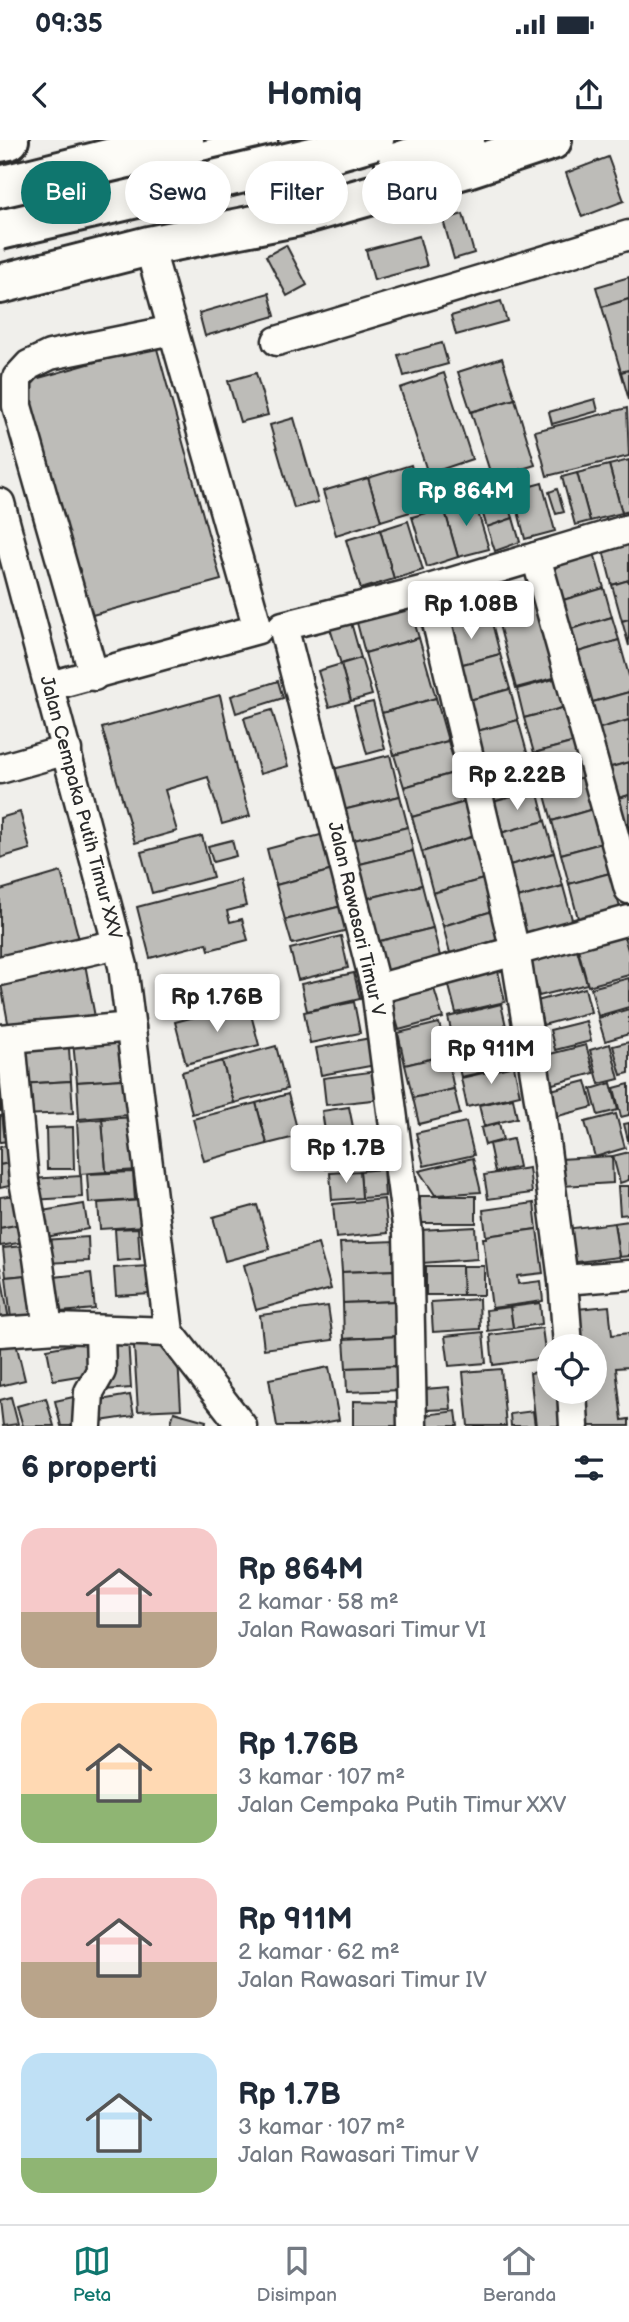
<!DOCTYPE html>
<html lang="id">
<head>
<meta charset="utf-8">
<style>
  :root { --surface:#fff; --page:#f6f6f7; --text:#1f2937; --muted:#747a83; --line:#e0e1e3; --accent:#0f766e }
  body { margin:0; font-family:"Balsamiq Sans",sans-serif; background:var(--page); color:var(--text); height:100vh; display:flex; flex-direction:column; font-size:26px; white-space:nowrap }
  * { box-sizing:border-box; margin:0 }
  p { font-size:23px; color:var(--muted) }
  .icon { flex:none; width:38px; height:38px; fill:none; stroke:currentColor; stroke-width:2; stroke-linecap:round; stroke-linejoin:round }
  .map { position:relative; height:1286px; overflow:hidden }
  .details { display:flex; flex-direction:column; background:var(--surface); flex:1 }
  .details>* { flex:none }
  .banner { position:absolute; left:21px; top:21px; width:588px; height:63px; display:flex; gap:14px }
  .tools { position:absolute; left:537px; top:1194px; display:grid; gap:14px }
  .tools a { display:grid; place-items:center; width:70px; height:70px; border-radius:50%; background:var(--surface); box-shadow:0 4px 18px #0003; font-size:35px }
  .price { position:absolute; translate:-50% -60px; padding:0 16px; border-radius:7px; background:#fff; color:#222; font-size:23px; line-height:46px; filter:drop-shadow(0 2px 4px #0008) }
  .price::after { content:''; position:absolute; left:50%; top:42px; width:21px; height:16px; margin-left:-10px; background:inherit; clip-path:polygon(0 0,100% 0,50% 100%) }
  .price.active { background:var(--accent); color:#fff }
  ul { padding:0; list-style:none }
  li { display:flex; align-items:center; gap:21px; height:175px; padding:0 21px }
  li span { display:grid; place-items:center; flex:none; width:196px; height:140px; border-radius:21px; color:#555 }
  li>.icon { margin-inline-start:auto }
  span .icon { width:84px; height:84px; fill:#fffc; stroke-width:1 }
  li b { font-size:30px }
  h2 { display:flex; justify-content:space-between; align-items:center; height:84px; padding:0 21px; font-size:30px }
  .tag { padding:0 24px; border-radius:32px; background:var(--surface); box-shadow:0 4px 18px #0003; font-size:24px; line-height:63px }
  .tag.active { background:var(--accent); color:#fff }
  .status { display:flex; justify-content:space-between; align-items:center; height:49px; padding:0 35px; background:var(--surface); direction:ltr }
  .status svg { height:19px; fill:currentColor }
  header { display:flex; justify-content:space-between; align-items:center; height:91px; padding:0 21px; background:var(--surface); font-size:32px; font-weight:600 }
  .menu { display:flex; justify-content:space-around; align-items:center; height:98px; border-top:2px solid var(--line); background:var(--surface); font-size:19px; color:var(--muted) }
  .menu a { display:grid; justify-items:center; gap:4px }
  .menu .active { color:var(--accent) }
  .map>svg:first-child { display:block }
  .building { fill:#bdbcb8; stroke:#2b2b2b; stroke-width:2 }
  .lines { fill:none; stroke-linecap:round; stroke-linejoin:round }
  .minor-casing { stroke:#2b2b2b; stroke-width:33 }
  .highway-casing { stroke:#2b2b2b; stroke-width:44 }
  .minor { stroke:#fdfcf7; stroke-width:28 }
  .highway { stroke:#fdfcf7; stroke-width:38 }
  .highway-bridge-casing { stroke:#2b2b2b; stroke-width:44; stroke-linecap:butt }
  .highway-bridge { stroke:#fdfcf7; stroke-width:38 }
  .labels { text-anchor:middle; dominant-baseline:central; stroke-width:7; stroke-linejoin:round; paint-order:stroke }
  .street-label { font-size:19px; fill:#2b2b2b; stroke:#fdfcf7 }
</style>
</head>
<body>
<div class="status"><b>09:35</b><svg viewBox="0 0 49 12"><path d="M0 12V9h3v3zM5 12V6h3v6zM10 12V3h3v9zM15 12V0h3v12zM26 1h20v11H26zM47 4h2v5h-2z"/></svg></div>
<header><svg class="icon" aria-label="back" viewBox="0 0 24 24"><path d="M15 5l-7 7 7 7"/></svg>Homiq<svg class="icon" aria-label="share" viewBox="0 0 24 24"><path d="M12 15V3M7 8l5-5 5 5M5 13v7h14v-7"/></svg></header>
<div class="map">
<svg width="629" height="1286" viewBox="0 0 629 1286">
  <rect width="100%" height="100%" fill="#f0efeb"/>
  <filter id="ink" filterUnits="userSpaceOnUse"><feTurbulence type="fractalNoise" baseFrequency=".0143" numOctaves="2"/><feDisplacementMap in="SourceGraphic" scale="14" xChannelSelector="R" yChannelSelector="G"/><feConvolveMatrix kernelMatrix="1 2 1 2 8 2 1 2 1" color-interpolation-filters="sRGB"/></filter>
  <g filter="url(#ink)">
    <g class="building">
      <polygon points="608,17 624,61 582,77 566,33"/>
      <polygon points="463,74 474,113 454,119 443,80"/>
      <polygon points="419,96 427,126 374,140 366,110"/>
      <polygon points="286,105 307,145 287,156 266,116"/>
      <polygon points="629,137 629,159 602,167 596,147"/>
      <polygon points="269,153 275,176 205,196 199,173"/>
      <polygon points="629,159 629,230 621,232 602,167"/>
      <polygon points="501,161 507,181 456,195 451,176"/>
      <polygon points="442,203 448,224 404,236 398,215"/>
      <polygon points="156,205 221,440 85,477 21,243"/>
      <polygon points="502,218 515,259 471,272 458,232"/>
      <polygon points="629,230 629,260 621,232"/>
      <polygon points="256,233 268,275 240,282 228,241"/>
      <polygon points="444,233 472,319 428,334 400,248"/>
      <polygon points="515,259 535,325 492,338 471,272"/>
      <polygon points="595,259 598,271 552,284 549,272"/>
      <polygon points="627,268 629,316 547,336 535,291"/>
      <polygon points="294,278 318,362 294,368 270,285"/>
      <polygon points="629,320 629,371 622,373 609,325"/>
      <polygon points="411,325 423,368 381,381 368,338"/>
      <polygon points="609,325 622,373 590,381 577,333"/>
      <polygon points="577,333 590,381 575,385 562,337"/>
      <polygon points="368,338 381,381 336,395 323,351"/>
      <polygon points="542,343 555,391 525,399 513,351"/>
      <polygon points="557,349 564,372 556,374 549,352"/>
      <polygon points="506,357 513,378 487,387 480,365"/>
      <polygon points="474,359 489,409 458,417 444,368"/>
      <polygon points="444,368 458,417 427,427 412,377"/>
      <polygon points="513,378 520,402 495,411 487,387"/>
      <polygon points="408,381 423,430 394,439 380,390"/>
      <polygon points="380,390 394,439 361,449 346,400"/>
      <polygon points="629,403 629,440 612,445 603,410"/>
      <polygon points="593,409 604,448 553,463 542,424"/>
      <polygon points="629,440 629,479 622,481 612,445"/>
      <polygon points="481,441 490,473 468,479 459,447"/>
      <polygon points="459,447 468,479 441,486 432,454"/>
      <polygon points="604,448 612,477 561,492 553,463"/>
      <polygon points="539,454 561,536 516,548 494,466"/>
      <polygon points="409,464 419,498 365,513 356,479"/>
      <polygon points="490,475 500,514 452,527 441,488"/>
      <polygon points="612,477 619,500 568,515 561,492"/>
      <polygon points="350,479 361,518 341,524 329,485"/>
      <polygon points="629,479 629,506 622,481"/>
      <polygon points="419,498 436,558 382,573 365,513"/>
      <polygon points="619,500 629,536 629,552 582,565 568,515"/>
      <polygon points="500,514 510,549 462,562 452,527"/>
      <polygon points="361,518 372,555 351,561 341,524"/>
      <polygon points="341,524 351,561 329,567 318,531"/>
      <polygon points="558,538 566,567 524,578 517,549"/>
      <polygon points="278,541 283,558 236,573 231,556"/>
      <polygon points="510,549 518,580 470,593 462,562"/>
      <polygon points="629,552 629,580 590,591 582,565"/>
      <polygon points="220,555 236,629 250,676 222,684 208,637 165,650 177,691 135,703 102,588"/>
      <polygon points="436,558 448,601 394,615 382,573"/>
      <polygon points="373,562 385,609 367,614 354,566"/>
      <polygon points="566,567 575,602 534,613 524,578"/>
      <polygon points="272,570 288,626 260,634 244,578"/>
      <polygon points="518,580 528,616 480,630 470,593"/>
      <polygon points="629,580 629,622 601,630 590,591"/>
      <polygon points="448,601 457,632 404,647 394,615"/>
      <polygon points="575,602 584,637 543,648 534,613"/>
      <polygon points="390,615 400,656 343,670 333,629"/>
      <polygon points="528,616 537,650 489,663 480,630"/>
      <polygon points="629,622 629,655 610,661 601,630"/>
      <polygon points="457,632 465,662 412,677 404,647"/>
      <polygon points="584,637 593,669 552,681 543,648"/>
      <polygon points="537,650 545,681 497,694 489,663"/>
      <polygon points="629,655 629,693 619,696 610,661"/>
      <polygon points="400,656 408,687 350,701 343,670"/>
      <polygon points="465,662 475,696 422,712 412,677"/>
      <polygon points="593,669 602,703 561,714 552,681"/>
      <polygon points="20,672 30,709 0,718 0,678"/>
      <polygon points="545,681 554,713 506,726 497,694"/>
      <polygon points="408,687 413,711 356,725 350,701"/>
      <polygon points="328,693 337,729 276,745 267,709"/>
      <polygon points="202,696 213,737 152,753 141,712"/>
      <polygon points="475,696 487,738 433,753 422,712"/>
      <polygon points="232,700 236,716 213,722 208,706"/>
      <polygon points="602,703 610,733 569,744 561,714"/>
      <polygon points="413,711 422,745 365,759 356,725"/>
      <polygon points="554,713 563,746 514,759 506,726"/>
      <polygon points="337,729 346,765 285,780 276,745"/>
      <polygon points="61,732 80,803 0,825 0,750"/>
      <polygon points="610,733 621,771 579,782 569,744"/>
      <polygon points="487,738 496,770 443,786 433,753"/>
      <polygon points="240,740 246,766 227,771 230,782 242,779 248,800 209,810 207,803 150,818 137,767"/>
      <polygon points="422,745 433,788 376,802 365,759"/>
      <polygon points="563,746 573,783 524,796 514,759"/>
      <polygon points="346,765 352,789 292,804 285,780"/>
      <polygon points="496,770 504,798 450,813 443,786"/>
      <polygon points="433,788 441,820 384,834 376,802"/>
      <polygon points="623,792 629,814 629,835 588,846 577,805"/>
      <polygon points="341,796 348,828 298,840 290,809"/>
      <polygon points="576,806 587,844 539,856 529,819"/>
      <polygon points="85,824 95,877 10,893 0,839"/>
      <polygon points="498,831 505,862 456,873 448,842"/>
      <polygon points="354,833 360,859 307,871 301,844"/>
      <polygon points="629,838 629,867 598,876 591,848"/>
      <polygon points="432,842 443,878 399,890 389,855"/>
      <polygon points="585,848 591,872 543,885 537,861"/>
      <polygon points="354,862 360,893 310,903 304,872"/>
      <polygon points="248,863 259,905 186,924 175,882"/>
      <polygon points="501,864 508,895 455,907 448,877"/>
      <polygon points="629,869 629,894 605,901 598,878"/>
      <polygon points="586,881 591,901 555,910 550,890"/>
      <polygon points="439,883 447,915 405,925 398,893"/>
      <polygon points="376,897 381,924 321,935 316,908"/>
      <polygon points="120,898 123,939 77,942 73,902"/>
      <polygon points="494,899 501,928 461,937 454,908"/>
      <polygon points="629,902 629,933 621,935 613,906"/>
      <polygon points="610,904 619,939 599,944 590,910"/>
      <polygon points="586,905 594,933 549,945 542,916"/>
      <polygon points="276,906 287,949 234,963 222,921"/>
      <polygon points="69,908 71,941 19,944 17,911"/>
      <polygon points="447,915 454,949 413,958 405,925"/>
      <polygon points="222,921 234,963 192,974 182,932"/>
      <polygon points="514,926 520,955 467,967 461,938"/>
      <polygon points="377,931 381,959 326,965 323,938"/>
      <polygon points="8,939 11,970 0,971 0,940"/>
      <polygon points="123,939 127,975 79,979 77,942"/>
      <polygon points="71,941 73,973 20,975 19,944"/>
      <polygon points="586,941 593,967 554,977 547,951"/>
      <polygon points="611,943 618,970 598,975 591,949"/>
      <polygon points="629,944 629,975 621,977 614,948"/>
      <polygon points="454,949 460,974 419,984 413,958"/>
      <polygon points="288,954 299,996 267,1004 256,963"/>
      <polygon points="513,958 517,978 484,986 479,965"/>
      <polygon points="256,963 267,1004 204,1021 193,979"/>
      <polygon points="349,967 353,987 325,991 322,971"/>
      <polygon points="12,974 16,1000 0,1002 0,976"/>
      <polygon points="616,974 625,1008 595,1017 585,982"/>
      <polygon points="136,977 139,1030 106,1032 102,979"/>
      <polygon points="102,979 106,1032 80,1034 77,981"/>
      <polygon points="466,982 474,1015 424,1026 416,993"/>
      <polygon points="499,983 503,1000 485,1005 481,988"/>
      <polygon points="629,983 629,1004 624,984"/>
      <polygon points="73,987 74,1029 47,1029 46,988"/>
      <polygon points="383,991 387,1023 326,1029 323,997"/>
      <polygon points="513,999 519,1027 495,1032 489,1004"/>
      <polygon points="10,1005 14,1022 0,1025 0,1007"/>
      <polygon points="629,1012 629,1040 620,1043 613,1016"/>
      <polygon points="612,1016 613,1043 562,1046 560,1019"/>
      <polygon points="473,1018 481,1052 435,1055 419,1031"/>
      <polygon points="14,1022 18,1044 0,1048 0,1025"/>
      <polygon points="529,1028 532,1053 488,1059 484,1035"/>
      <polygon points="383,1029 385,1056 362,1058 360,1031"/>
      <polygon points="360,1031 362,1058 332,1060 330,1033"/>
      <polygon points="133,1032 135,1060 89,1063 87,1034"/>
      <polygon points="81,1036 82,1057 32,1060 30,1039"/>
      <polygon points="618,1046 629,1046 629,1074 620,1075"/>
      <polygon points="22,1054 27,1083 0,1088 0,1057"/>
      <rect x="420" y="1056" width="56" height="27"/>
      <polygon points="384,1059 388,1093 336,1098 333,1064"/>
      <polygon points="144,1060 145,1086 100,1089 98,1063"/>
      <polygon points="534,1063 537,1089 486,1096 483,1070"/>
      <polygon points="84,1064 88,1089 41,1098 36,1072"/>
      <polygon points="257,1065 270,1109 225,1121 213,1077"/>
      <polygon points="629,1081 629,1116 619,1117 614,1083"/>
      <polygon points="27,1083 30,1101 0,1106 0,1088"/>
      <polygon points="614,1083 619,1117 569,1123 565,1089"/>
      <polygon points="475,1087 477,1119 422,1123 420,1090"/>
      <polygon points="138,1088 140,1119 117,1121 115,1089"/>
      <polygon points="537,1089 543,1133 517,1136 518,1144 541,1141 543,1161 492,1168 483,1098 486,1098 486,1096"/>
      <polygon points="88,1097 89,1121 44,1123 43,1100"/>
      <polygon points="397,1101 398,1130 342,1132 340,1103"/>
      <polygon points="318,1104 331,1149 256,1170 244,1125"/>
      <polygon points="33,1105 37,1134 6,1137 3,1108"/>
      <polygon points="149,1126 151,1154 116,1156 114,1128"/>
      <polygon points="426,1126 462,1126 463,1155 426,1155"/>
      <polygon points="462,1126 484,1126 484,1155 463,1155"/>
      <polygon points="0,1127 9,1180 0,1182"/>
      <polygon points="398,1130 399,1161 343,1163 342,1132"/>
      <polygon points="91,1133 95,1169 49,1173 45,1138"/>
      <polygon points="37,1134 42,1174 11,1178 6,1137"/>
      <polygon points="479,1159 480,1189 433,1192 431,1162"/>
      <polygon points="399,1161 401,1196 344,1199 343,1163"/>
      <polygon points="540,1163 542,1184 513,1188 510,1167"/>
      <polygon points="328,1166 333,1200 264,1209 260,1175"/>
      <polygon points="609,1166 612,1195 629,1193 629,1227 616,1228 622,1280 629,1279 629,1286 579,1286 575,1251 595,1251 595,1206 570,1206 566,1170"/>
      <polygon points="510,1167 513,1188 488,1191 486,1170"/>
      <polygon points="542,1188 546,1218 493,1225 490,1195"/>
      <polygon points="483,1192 486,1223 449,1226 445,1196"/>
      <polygon points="401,1196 402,1226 346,1228 344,1199"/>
      <polygon points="128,1198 131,1248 104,1250 101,1200"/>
      <polygon points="91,1201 96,1233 53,1240 47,1209"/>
      <polygon points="16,1203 25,1240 0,1246 0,1207"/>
      <polygon points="177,1203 181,1269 138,1271 134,1206"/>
      <polygon points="402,1226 403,1250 347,1252 346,1228"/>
      <polygon points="329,1227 339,1280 306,1286 277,1286 269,1239"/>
      <polygon points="501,1229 506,1286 468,1286 463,1232"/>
      <polygon points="550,1230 550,1251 560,1251 564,1286 536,1286 530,1233"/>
      <polygon points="449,1247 451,1269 426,1270 425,1249"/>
      <polygon points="130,1255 134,1276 93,1282 89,1262"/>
      <polygon points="78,1256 82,1286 61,1286 55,1261"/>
      <polygon points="11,1257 18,1284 3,1286 0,1260"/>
      <polygon points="46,1258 54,1286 23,1286 17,1266"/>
      <polygon points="353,1261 401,1262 401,1286 353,1286"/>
      <polygon points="456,1271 458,1286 426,1286 424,1275"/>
      <polygon points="533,1271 535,1286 511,1286 510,1274"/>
      <polygon points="174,1272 206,1281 205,1286 170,1286"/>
    </g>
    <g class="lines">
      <defs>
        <g id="minor">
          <polyline points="0,70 263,0"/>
          <polyline points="277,201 629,95"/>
          <path id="s1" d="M0,363L123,826L169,1192L242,1286"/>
          <polyline points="536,417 629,749"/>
          <polyline points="429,449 515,811 541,971 563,1140 568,1206"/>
          <polyline points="94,536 17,266 17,238 29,225 50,215 173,190"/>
          <polyline points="50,546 258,489 149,106"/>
          <polyline points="0,629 67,610"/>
          <polyline points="0,831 118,804"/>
          <polyline points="376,849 629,780"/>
          <polyline points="0,899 131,887"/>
          <polyline points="11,899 24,1041 38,1118 48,1188"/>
          <polyline points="563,1140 629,1135"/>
          <polyline points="0,1192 57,1188 169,1192"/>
          <polyline points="572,1251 574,1286"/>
          <polyline points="87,1286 89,1252 101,1231 100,1190"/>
          <polyline points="412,1286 408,1093 376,849 283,486 429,449 629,389"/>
        </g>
        <g id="highway">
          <polyline points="0,2 9,0"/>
          <polyline points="395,23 465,0"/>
          <polyline points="0,46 184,0"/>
          <polyline points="0,144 149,106 295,77 467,28 552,0"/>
        </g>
      </defs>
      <use href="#minor" class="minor-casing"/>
      <use href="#highway" class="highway-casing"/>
      <use href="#minor" class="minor"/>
      <use href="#highway" class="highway"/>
      <defs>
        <polyline id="highway-bridge" points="0,90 329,13 374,0"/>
      </defs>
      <use href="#highway-bridge" class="highway-bridge-casing"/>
      <use href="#highway-bridge" class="highway-bridge"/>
    </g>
  </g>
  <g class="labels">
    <g class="street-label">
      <text stroke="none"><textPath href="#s1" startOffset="315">Jalan Cempaka Putih Timur XXV</textPath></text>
      <text transform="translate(356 779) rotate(77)">Jalan Rawasari Timur V</text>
    </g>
  </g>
</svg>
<div class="tools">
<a><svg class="icon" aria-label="locate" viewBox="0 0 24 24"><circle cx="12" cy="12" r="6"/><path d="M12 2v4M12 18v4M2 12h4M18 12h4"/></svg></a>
</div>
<b class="price active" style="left:466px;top:388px">Rp 864M</b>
<b class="price" style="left:471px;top:501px">Rp 1.08B</b>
<b class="price" style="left:517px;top:672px">Rp 2.22B</b>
<b class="price" style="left:217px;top:894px">Rp 1.76B</b>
<b class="price" style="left:491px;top:946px">Rp 911M</b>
<b class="price" style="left:346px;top:1045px">Rp 1.7B</b>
<div class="banner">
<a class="tag active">Beli</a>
<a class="tag">Sewa</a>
<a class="tag">Filter</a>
<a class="tag">Baru</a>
</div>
</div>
<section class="details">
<h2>6 properti<svg class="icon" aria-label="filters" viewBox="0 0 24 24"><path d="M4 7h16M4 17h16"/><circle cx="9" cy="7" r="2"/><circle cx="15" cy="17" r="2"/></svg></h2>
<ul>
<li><span style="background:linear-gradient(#f6c9c9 60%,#b9a48a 0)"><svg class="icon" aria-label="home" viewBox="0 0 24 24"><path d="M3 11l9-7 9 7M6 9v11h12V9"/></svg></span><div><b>Rp 864M</b><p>2 kamar · 58 m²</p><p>Jalan Rawasari Timur VI</p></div></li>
<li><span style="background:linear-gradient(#ffd9b3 65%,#8fb573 0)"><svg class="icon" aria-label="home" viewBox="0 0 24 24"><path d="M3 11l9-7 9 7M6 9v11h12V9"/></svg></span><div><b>Rp 1.76B</b><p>3 kamar · 107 m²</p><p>Jalan Cempaka Putih Timur XXV</p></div></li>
<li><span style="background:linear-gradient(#f6c9c9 60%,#b9a48a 0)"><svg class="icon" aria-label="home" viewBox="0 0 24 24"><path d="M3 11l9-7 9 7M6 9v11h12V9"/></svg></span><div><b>Rp 911M</b><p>2 kamar · 62 m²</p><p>Jalan Rawasari Timur IV</p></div></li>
<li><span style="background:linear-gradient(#bfe0f5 75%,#8fb573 0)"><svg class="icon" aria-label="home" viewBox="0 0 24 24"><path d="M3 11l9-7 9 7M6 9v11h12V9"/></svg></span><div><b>Rp 1.7B</b><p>3 kamar · 107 m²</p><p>Jalan Rawasari Timur V</p></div></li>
</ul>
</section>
<nav class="menu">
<a class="active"><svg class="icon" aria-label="map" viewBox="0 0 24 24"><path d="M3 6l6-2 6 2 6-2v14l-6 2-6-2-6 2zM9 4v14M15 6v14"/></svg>Peta</a>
<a><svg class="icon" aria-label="saved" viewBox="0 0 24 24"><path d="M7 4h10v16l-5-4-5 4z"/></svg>Disimpan</a>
<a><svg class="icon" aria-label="home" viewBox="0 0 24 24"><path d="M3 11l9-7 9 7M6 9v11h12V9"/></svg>Beranda</a>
</nav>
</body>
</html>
